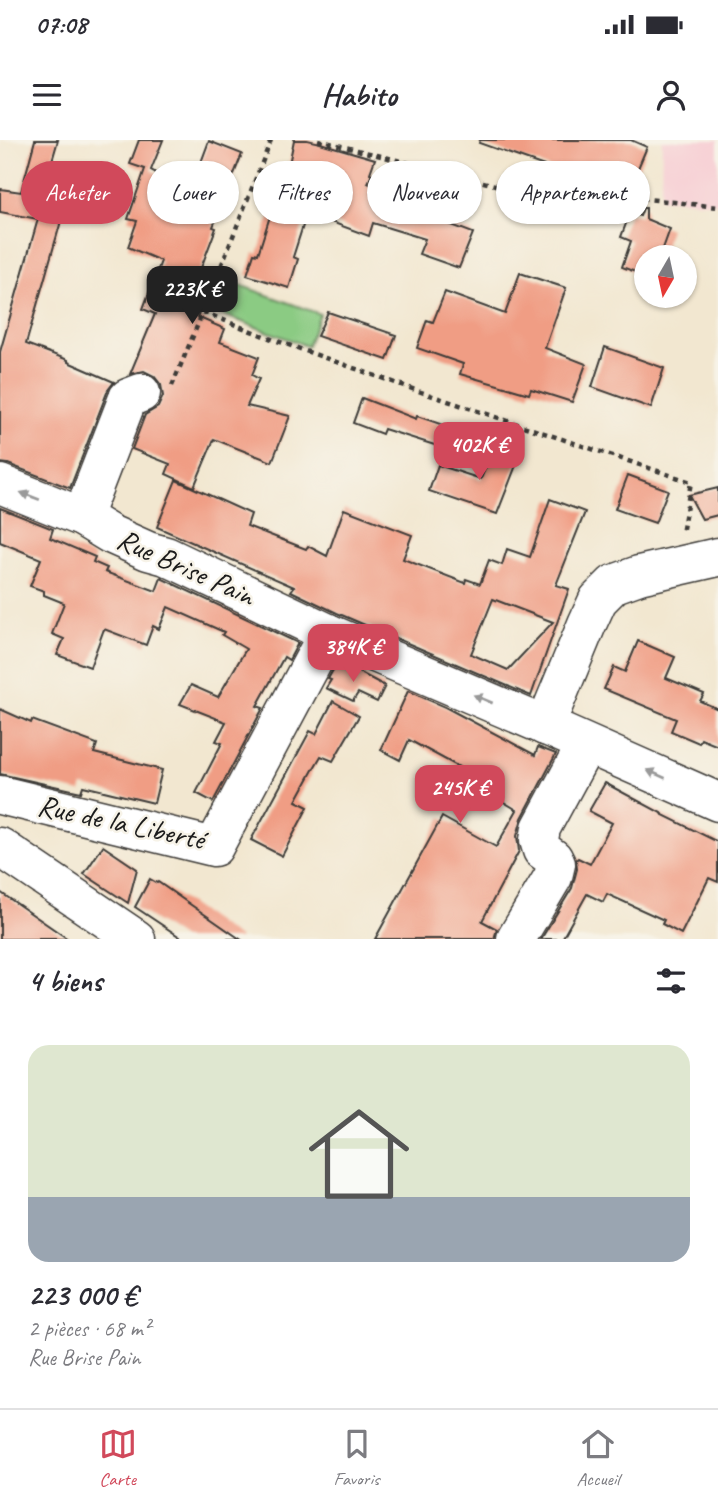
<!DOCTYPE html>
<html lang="fr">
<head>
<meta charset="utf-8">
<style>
  :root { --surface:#fff; --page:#f7f7f7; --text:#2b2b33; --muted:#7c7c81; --line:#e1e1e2; --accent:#d1495b }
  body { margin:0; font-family:Caveat,sans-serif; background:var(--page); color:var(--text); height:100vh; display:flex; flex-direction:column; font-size:26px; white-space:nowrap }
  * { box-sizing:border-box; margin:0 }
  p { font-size:23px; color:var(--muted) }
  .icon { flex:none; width:38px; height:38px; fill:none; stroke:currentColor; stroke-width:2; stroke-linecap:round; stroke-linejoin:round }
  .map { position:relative; height:799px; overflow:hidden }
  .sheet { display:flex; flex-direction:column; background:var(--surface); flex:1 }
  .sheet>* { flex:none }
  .hud { position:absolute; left:21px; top:21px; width:677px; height:63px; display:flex; gap:14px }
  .needle { width:46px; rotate:189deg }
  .controls { position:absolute; left:634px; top:105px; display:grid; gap:14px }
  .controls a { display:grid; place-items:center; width:63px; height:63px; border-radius:50%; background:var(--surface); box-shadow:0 2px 5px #0004; font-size:35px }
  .price { position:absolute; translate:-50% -60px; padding:0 16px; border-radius:14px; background:var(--accent); color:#fff; font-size:23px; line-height:46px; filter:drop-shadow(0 2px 4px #0008) }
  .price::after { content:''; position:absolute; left:50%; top:42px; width:21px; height:16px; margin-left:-10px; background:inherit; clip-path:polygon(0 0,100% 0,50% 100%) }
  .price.active { background:#222; color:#fff }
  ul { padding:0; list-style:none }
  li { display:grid; align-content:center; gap:14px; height:371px; padding:0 28px }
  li+li { border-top:2px solid var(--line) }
  li span { display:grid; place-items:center; height:217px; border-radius:21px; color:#555 }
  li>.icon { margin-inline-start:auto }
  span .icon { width:126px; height:126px; fill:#fffc; stroke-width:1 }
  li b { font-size:30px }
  h2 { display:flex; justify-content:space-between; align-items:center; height:84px; padding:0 28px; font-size:30px }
  .chip { padding:0 24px; border-radius:32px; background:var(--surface); box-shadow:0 2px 5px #0004; font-size:24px; line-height:63px }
  .chip.active { background:var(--accent); color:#fff }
  .status { display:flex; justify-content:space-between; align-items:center; height:49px; padding:0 35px; background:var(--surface); direction:ltr }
  .status svg { height:19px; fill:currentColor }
  header { display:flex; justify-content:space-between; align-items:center; height:91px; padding:0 28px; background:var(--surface); font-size:32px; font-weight:600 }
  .menu { display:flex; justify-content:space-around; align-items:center; height:98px; border-top:2px solid var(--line); background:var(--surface); font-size:19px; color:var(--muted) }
  .menu a { display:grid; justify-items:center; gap:4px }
  .menu .active { color:var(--accent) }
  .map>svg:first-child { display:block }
  .built { fill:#f7cfd4 }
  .green { fill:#8bcb83; stroke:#547450; stroke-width:2 }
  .building { fill:#f09d84; fill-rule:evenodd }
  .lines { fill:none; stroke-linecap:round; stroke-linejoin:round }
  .minor-casing { stroke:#3c3a37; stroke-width:41 }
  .path { stroke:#3c3a37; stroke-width:4.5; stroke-dasharray:5 5; stroke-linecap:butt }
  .minor { stroke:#fff; stroke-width:38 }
  .oneway { fill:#999 }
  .labels { text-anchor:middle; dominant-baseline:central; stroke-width:5; stroke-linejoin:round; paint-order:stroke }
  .street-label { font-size:30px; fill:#1c1c1c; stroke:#f7f3e8 }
</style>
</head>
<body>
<div class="status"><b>07:08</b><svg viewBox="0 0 49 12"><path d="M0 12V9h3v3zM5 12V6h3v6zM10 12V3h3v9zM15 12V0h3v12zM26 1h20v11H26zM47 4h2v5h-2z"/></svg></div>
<header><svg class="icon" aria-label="menu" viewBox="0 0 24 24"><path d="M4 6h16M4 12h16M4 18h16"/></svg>Habito<svg class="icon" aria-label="person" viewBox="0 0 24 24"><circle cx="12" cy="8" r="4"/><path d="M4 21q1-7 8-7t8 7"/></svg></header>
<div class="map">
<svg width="718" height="799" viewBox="0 0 718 799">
  <rect width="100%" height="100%" fill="#f7f3e8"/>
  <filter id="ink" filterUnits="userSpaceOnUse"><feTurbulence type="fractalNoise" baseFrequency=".0143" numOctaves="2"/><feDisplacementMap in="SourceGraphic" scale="14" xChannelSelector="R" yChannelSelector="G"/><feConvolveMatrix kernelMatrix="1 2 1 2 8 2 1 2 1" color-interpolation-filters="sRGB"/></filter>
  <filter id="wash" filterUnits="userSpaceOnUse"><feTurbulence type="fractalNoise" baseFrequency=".00686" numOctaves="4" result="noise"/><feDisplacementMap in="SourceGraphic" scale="28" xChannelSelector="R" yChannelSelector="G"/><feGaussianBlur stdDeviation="1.57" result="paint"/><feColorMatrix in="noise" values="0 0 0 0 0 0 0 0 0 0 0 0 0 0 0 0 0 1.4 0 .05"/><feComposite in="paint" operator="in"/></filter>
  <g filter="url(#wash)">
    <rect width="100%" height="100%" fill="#f2e7d0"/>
    <polygon class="built" points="662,0 718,0 718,63 661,58"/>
    <polygon class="green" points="220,138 320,174 307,206 207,169"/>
    <g id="blocks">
      <g class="building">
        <polygon points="35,0 58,0 43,52 67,60 26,204 68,220 68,222 114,242 108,250 70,348 8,324 0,323 0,212 38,79 0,72 0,49 21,52"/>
        <polygon points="139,0 163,0 151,30 190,52 209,1 242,14 213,87 216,88 198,136 212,141 197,177 225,189 220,202 259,217 252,235 259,239 247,266 290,276 272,322 214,299 194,347 166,334 170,324 132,309 145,275 158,267 163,256 161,245 154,236 144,231 130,234 155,174 143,169 161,121 128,107 137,81 128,79 145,29 130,24"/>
        <polygon points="294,0 307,0 320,3 375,19 370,33 372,34 368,43 374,46 371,53 434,74 433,78 473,93 459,128 419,114 425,99 373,83 369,96 307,73 293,117 298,119 289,148 247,135 254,113 258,114 271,73 279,76 290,29 288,29"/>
        <polygon points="480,0 631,0 647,7 633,40 587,26 582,37 568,32 567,34 479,3"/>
        <polygon points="643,68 646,68 646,79 670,89 660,117 646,117 646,136 622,127 631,101 621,97 630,73 640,76"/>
        <polygon points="520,133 566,148 545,208 586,224 572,262 531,249 529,254 460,234 463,224 417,208 427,180 433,182 445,152 505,174"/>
        <polygon points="328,172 396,195 387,220 317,196"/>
        <polygon points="605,207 664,228 651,268 592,247"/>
        <polygon points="362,258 416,279 417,276 452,288 444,308 384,289 382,294 353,283"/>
        <polygon points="494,306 520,315 497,374 429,351 438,325 481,339"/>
        <polygon points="628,335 668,350 655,383 615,369"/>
        <path d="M176,340L251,374L247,386L306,409L308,406L327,416L344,369L412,395L403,419L465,443L466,439L480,444L489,420L502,425L507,409L530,417L550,359L585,372L556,445L569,449L531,556L337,473L291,451L294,447L157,387ZM493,459L553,482L508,530L471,514Z"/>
        <polygon points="718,348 718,375 702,379 689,355"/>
        <polygon points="0,368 53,389 50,398 95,417 93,422 107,428 105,432 156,451 161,438 298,503 289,520 284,517 257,566 263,568 213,662 196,653 222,603 216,601 226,582 180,564 191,545 218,557 246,509 222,495 224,492 168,467 159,489 153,486 146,505 104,489 90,527 57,515 64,499 52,494 64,463 44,455 44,451 30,446 41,419 0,402"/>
        <polygon points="638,501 675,517 666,538 704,554 700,561 718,569 718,606 701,599 699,603 671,591 676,579 604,549 614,527 625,532"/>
        <polygon points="338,521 385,546 377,562 358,553 353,561 326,548 331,540 328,539"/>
        <polygon points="408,551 445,567 535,615 538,607 556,614 522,678 517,696 519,711 482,781 497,789 494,799 375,799 442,677 496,707 517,670 456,633 459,627 409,600 400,620 381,610"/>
        <polygon points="333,561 359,576 333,621 321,616 314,628 296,661 308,667 282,716 251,700 310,591 316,594"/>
        <polygon points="0,569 31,583 32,580 97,604 94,613 162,630 154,663 83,646 81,652 0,634"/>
        <polygon points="605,643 663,674 663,675 718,702 718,742 709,738 681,794 662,784 664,780 607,754 603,762 587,754 562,799 541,799 572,748 577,729 576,720 578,718 590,724 612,683 589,671"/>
        <polygon points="103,706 137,729 128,763 84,734"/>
        <polygon points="150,739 157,743 158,742 240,799 183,799 135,767"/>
        <polygon points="0,752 68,799 0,799"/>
      </g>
    </g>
  </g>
  <g filter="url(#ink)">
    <use href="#blocks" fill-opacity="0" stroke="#3c3a37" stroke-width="2"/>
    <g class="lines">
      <defs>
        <g id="minor">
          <polyline points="0,344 82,377 110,394 148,411 166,416 328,493 560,592 718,662"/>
          <polyline points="82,377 128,258 141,253"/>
          <polyline points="545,586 587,484 598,460 614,444 639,435 718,417"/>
          <polyline points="0,655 214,707 328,493"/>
          <polyline points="0,707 136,799"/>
          <polyline points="516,799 553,737 556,724 553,718 542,710 539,700 541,688 580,616"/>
        </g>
      </defs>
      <use href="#minor" class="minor-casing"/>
      <g class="path">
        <polyline points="318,0 503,47 587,52 718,67"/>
        <polyline points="203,172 269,198 421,252 691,342 682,394"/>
        <polyline points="172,246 203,172 271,0"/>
      </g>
      <use href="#minor" class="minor"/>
    </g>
    <defs><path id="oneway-solid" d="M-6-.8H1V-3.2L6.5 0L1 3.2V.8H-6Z" transform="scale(1.75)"/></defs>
    <g class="oneway">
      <use href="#oneway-solid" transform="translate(30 356) rotate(-159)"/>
      <use href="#oneway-solid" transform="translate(483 559) rotate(-157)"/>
      <use href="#oneway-solid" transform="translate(656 634) rotate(-156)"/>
    </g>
  </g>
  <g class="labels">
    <g class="street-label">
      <text transform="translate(186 427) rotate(24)">Rue Brise Pain</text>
      <text transform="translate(121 682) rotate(12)">Rue de la Liberté</text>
    </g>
  </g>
</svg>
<div class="controls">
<a><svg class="needle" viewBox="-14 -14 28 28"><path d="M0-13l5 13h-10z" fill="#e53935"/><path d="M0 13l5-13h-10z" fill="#7c7c81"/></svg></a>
</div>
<b class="price active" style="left:192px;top:186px">223K €</b>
<b class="price" style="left:479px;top:342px">402K €</b>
<b class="price" style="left:353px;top:544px">384K €</b>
<b class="price" style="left:460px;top:685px">245K €</b>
<div class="hud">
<a class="chip active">Acheter</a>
<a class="chip">Louer</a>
<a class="chip">Filtres</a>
<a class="chip">Nouveau</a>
<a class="chip">Appartement</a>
</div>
</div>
<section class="sheet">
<h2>4 biens<svg class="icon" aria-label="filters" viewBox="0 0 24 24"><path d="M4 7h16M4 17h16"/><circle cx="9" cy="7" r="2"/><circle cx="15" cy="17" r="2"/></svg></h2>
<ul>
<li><span style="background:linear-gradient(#dfe7d0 70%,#9aa5b1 0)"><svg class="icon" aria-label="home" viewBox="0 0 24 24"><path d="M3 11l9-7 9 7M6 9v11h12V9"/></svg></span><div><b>223 000 €</b><p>2 pièces · 68 m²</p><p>Rue Brise Pain</p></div></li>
</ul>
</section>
<nav class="menu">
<a class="active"><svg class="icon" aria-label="map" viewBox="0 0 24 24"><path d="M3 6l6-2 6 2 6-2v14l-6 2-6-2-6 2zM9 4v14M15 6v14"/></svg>Carte</a>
<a><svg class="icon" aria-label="saved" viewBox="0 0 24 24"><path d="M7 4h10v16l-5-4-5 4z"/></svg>Favoris</a>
<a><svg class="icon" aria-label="home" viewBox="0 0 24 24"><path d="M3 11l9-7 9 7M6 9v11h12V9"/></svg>Accueil</a>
</nav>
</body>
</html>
